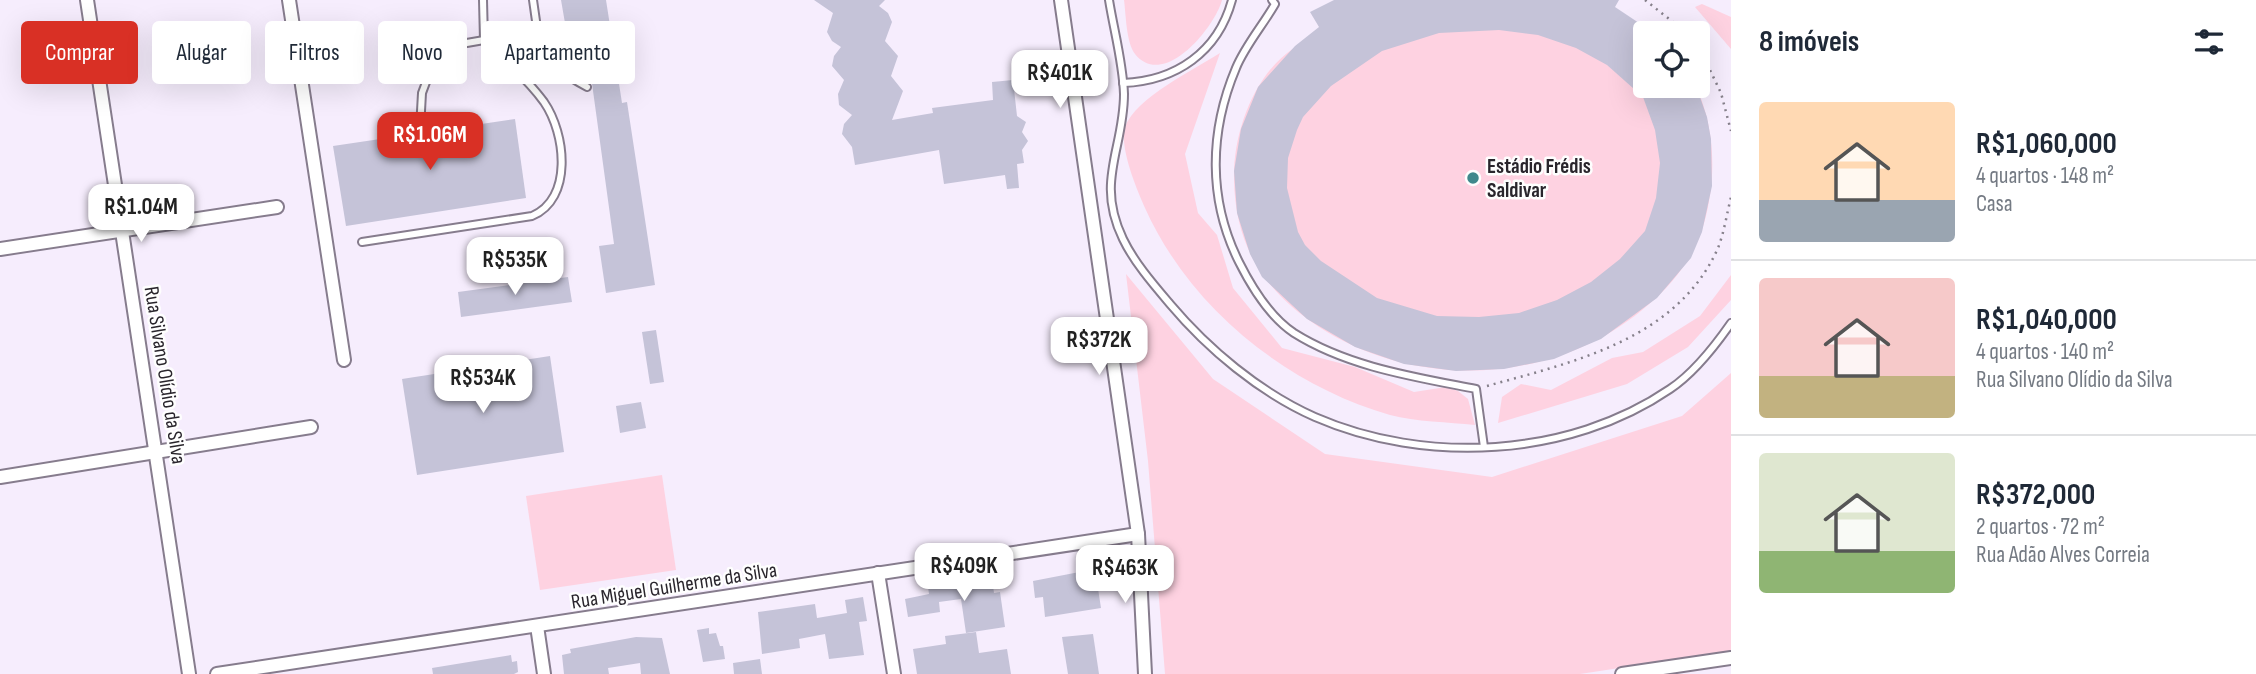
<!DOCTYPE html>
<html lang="pt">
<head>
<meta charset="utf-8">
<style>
  :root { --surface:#fff; --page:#f2f2f3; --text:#1f2937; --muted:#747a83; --line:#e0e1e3; --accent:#d93025 }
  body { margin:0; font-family:"Sofia Sans Condensed",sans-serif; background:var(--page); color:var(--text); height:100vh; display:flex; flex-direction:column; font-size:26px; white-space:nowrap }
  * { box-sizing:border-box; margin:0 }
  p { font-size:23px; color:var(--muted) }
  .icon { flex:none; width:38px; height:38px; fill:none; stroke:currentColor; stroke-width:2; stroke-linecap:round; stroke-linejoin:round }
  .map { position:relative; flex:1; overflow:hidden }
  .drawer { display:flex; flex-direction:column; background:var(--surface); width:525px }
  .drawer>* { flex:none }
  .banner { position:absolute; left:21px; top:21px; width:665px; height:63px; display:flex; gap:14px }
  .buttons { position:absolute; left:1633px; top:21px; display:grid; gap:14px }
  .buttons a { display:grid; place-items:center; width:77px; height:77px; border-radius:7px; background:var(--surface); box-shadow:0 7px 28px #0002; font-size:35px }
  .price { position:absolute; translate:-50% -60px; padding:0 16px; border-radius:14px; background:#fff; color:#222; font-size:23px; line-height:46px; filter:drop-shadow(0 2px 4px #0008) }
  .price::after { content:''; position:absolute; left:50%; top:42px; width:21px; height:16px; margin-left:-10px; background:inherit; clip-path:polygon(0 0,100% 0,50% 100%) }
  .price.on { background:var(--accent); color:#fff }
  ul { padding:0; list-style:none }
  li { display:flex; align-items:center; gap:21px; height:175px; padding:0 28px }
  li+li { border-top:2px solid var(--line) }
  li span { display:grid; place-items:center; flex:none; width:196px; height:140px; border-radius:7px; color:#555 }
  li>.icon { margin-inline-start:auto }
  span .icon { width:84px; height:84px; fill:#fffc; stroke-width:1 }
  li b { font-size:30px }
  h2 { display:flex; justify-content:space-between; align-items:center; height:84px; padding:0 28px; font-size:30px }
  .pill { padding:0 24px; border-radius:7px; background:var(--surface); box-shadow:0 7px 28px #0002; font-size:24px; line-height:63px }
  .pill.on { background:var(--accent); color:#fff }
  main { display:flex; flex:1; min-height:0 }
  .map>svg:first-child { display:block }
  .green { fill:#fed2e1 }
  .building { fill:#c5c3d8; fill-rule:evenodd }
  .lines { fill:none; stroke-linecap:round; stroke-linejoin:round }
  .service-casing { stroke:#867c8d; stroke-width:10 }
  .minor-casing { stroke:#867c8d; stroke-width:16 }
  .path { stroke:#86808b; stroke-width:2.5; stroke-dasharray:2 5; stroke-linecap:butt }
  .service { stroke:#fff; stroke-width:6 }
  .minor { stroke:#fff; stroke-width:12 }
  .poi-dot { fill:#40888c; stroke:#fefefe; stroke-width:2.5 }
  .labels { text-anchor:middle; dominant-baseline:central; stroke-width:5; stroke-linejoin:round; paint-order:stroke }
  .poi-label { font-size:21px; font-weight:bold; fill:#29252c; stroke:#fefefe; text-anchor:start }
  .street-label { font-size:21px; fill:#29252c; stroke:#fefefe }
</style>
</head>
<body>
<main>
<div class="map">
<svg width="1731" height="674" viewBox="0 0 1731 674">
  <rect width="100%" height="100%" fill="#f6edfd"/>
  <g class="green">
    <path d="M1124,0H1222C1215,27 1164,90 1135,54C1126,42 1126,14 1124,0Z"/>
    <path d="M1600,0L1653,33H1645V86H1696C1712,122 1716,162 1709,201C1702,245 1681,277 1648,305C1558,384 1419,392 1319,327C1264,291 1235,246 1234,179C1233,133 1254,74 1294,48C1305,40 1345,39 1361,36C1440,24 1520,12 1600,0Z"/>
    <polygon points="1702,4 1731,17 1731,49 1695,7"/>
    <path d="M1220,53L1185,154L1198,213L1217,235L1233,288L1282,348L1355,367L1414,392L1446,387L1458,391L1468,399L1475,425C1448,422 1416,422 1390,415C1286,385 1190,308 1145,208C1137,190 1119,147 1125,127C1136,97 1194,70 1220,53Z"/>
    <polygon points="1126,274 1213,379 1325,454 1492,477 1682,416 1731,373 1731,651 1580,674 1165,674 1148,461"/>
    <polygon points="1731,275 1731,300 1688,347 1627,384 1498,423 1502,397 1521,384 1551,390 1612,358 1643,352 1700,316"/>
    <polygon points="662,475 676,570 540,590 526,496"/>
  </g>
  <g class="building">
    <polygon points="561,0 606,0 622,103 627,102 655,285 606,293 599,246 614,244 587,47 575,49 574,45 569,46"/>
    <polygon points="814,0 885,0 879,6 888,13 892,22 885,41 898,56 891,76 903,91 892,120 933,113 932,108 993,100 992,82 1013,80 1017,116 1026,122 1022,132 1028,141 1022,150 1024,163 1017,164 1019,188 1007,189 1005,175 944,184 939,150 855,165 852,147 842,134 844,124 852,115 839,105 838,94 844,80 832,66 834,56 841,47 832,41 827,32 833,13"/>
    <path d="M1334,0H1619L1615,7L1645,27V86H1696L1707,117L1711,139L1712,186L1702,232L1691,258L1657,298L1601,339L1554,359L1504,369L1456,371L1404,364L1355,347L1307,319L1262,277L1250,254L1237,213L1234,171L1241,129L1258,87L1295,46L1319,27L1310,12ZM1499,30L1538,35L1576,48L1607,65L1643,97L1655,130L1660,163L1656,198L1645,231L1620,259L1591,282L1557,300L1519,313L1479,317L1437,316L1377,298L1321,261L1305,245L1298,232L1287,188L1288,158L1297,130L1303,117L1331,86L1382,51L1439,33Z"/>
    <polygon points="515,119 526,198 346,226 333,146"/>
    <polygon points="568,277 572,302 461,317 458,292"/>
    <polygon points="656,330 664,382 650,384 642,332"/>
    <polygon points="550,356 564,452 417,475 402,379"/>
    <polygon points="641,402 646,428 620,433 616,406"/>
    <polygon points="1095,569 1101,608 1045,617 1043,597 1035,598 1033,581"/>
    <polygon points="968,575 969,582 992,579 994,593 1000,592 1005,627 966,633 961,599 939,602 940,612 908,617 905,599 929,594 928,587 956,583 956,577"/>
    <polygon points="863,597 867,621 859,622 864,655 829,659 825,634 799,639 800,648 762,654 758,612 815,604 817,618 847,613 845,600"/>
    <polygon points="709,628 709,634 716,633 720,646 723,646 725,659 703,662 697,630"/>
    <polygon points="976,632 979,653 1007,649 1011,674 917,674 913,649 946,644 945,636"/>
    <polygon points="1093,634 1099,674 1068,674 1062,637"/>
    <polygon points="636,637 662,638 670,674 641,674 640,663 608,668 609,674 564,674 562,655 571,653 570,649"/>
    <polygon points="511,655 512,662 517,661 518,672 514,674 433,674 432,668"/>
    <polygon points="760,659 762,674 734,674 733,663"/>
  </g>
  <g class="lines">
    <defs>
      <g id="service">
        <path d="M533,0C541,54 537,59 587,87"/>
        <path d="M1109,0C1114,31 1123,63 1124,94C1124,149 1095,181 1123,239C1134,262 1153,284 1170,304C1208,349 1259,392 1315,417C1425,465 1569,458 1670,389C1694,373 1715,346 1731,323"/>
        <path d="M1272,0L1275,4C1263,25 1245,46 1236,68C1209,132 1208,200 1239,262C1252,288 1270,317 1294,333C1348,367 1415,377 1476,389L1484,447"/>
        <path d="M1123,83C1176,81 1218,52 1232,0"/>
        <polyline points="420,129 422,93 428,77 461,44 484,40"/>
        <path d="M362,242L532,216C573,199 566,134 544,102C528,80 504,58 484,40L483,0"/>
      </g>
      <g id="minor">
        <polyline points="87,0 189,674"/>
        <polyline points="289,0 344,360"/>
        <polyline points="1061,0 1138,534 1145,674"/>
        <polyline points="0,249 277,207"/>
        <polyline points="0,477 311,427"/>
        <polyline points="878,573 894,674"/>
        <polyline points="537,626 544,674"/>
        <polyline points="217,674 1138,534"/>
        <polyline points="1622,674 1731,658"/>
      </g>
    </defs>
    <use href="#service" class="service-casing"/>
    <use href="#minor" class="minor-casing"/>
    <g class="path">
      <polyline points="1645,0 1687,33"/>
      <polyline points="1698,45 1721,93 1731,131"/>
      <path d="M1487,386C1573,362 1677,340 1718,248C1724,233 1727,213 1731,197"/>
    </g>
    <use href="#service" class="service"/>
    <use href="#minor" class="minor"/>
  </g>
  <circle class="poi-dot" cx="1473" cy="178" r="7"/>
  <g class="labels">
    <g class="poi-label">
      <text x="1487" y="166">Estádio Frédis<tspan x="1487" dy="24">Saldivar</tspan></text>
    </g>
    <g class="street-label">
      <text transform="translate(165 375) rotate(81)">Rua Silvano Olídio da Silva</text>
      <text transform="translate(674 586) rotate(-9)">Rua Miguel Guilherme da Silva</text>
    </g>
  </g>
</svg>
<div class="buttons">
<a><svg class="icon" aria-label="locate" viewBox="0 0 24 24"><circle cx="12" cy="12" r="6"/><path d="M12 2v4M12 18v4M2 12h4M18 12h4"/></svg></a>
</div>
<b class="price" style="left:1060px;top:110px">R$401K</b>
<b class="price on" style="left:430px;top:172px">R$1.06M</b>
<b class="price" style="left:141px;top:244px">R$1.04M</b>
<b class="price" style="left:515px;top:297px">R$535K</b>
<b class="price" style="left:1099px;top:377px">R$372K</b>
<b class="price" style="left:483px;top:415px">R$534K</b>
<b class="price" style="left:964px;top:603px">R$409K</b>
<b class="price" style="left:1125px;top:605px">R$463K</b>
<div class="banner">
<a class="pill on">Comprar</a>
<a class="pill">Alugar</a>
<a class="pill">Filtros</a>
<a class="pill">Novo</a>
<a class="pill">Apartamento</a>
</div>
</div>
<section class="drawer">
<h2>8 imóveis<svg class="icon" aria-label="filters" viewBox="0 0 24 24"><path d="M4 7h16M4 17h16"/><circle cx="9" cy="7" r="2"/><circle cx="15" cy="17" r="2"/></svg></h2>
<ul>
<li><span style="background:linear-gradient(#ffd9b3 70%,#9aa5b1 0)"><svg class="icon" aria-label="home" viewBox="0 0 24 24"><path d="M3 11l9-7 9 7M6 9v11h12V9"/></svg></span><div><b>R$1,060,000</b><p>4 quartos · 148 m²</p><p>Casa</p></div></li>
<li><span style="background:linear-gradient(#f6c9c9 70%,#c2b280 0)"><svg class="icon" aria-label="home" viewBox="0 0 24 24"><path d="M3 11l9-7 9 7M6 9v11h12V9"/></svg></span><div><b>R$1,040,000</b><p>4 quartos · 140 m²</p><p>Rua Silvano Olídio da Silva</p></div></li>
<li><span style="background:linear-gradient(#dfe7d0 70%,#8fb573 0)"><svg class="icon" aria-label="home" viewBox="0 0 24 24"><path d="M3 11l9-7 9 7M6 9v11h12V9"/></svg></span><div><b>R$372,000</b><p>2 quartos · 72 m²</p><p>Rua Adão Alves Correia</p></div></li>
</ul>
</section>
</main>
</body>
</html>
